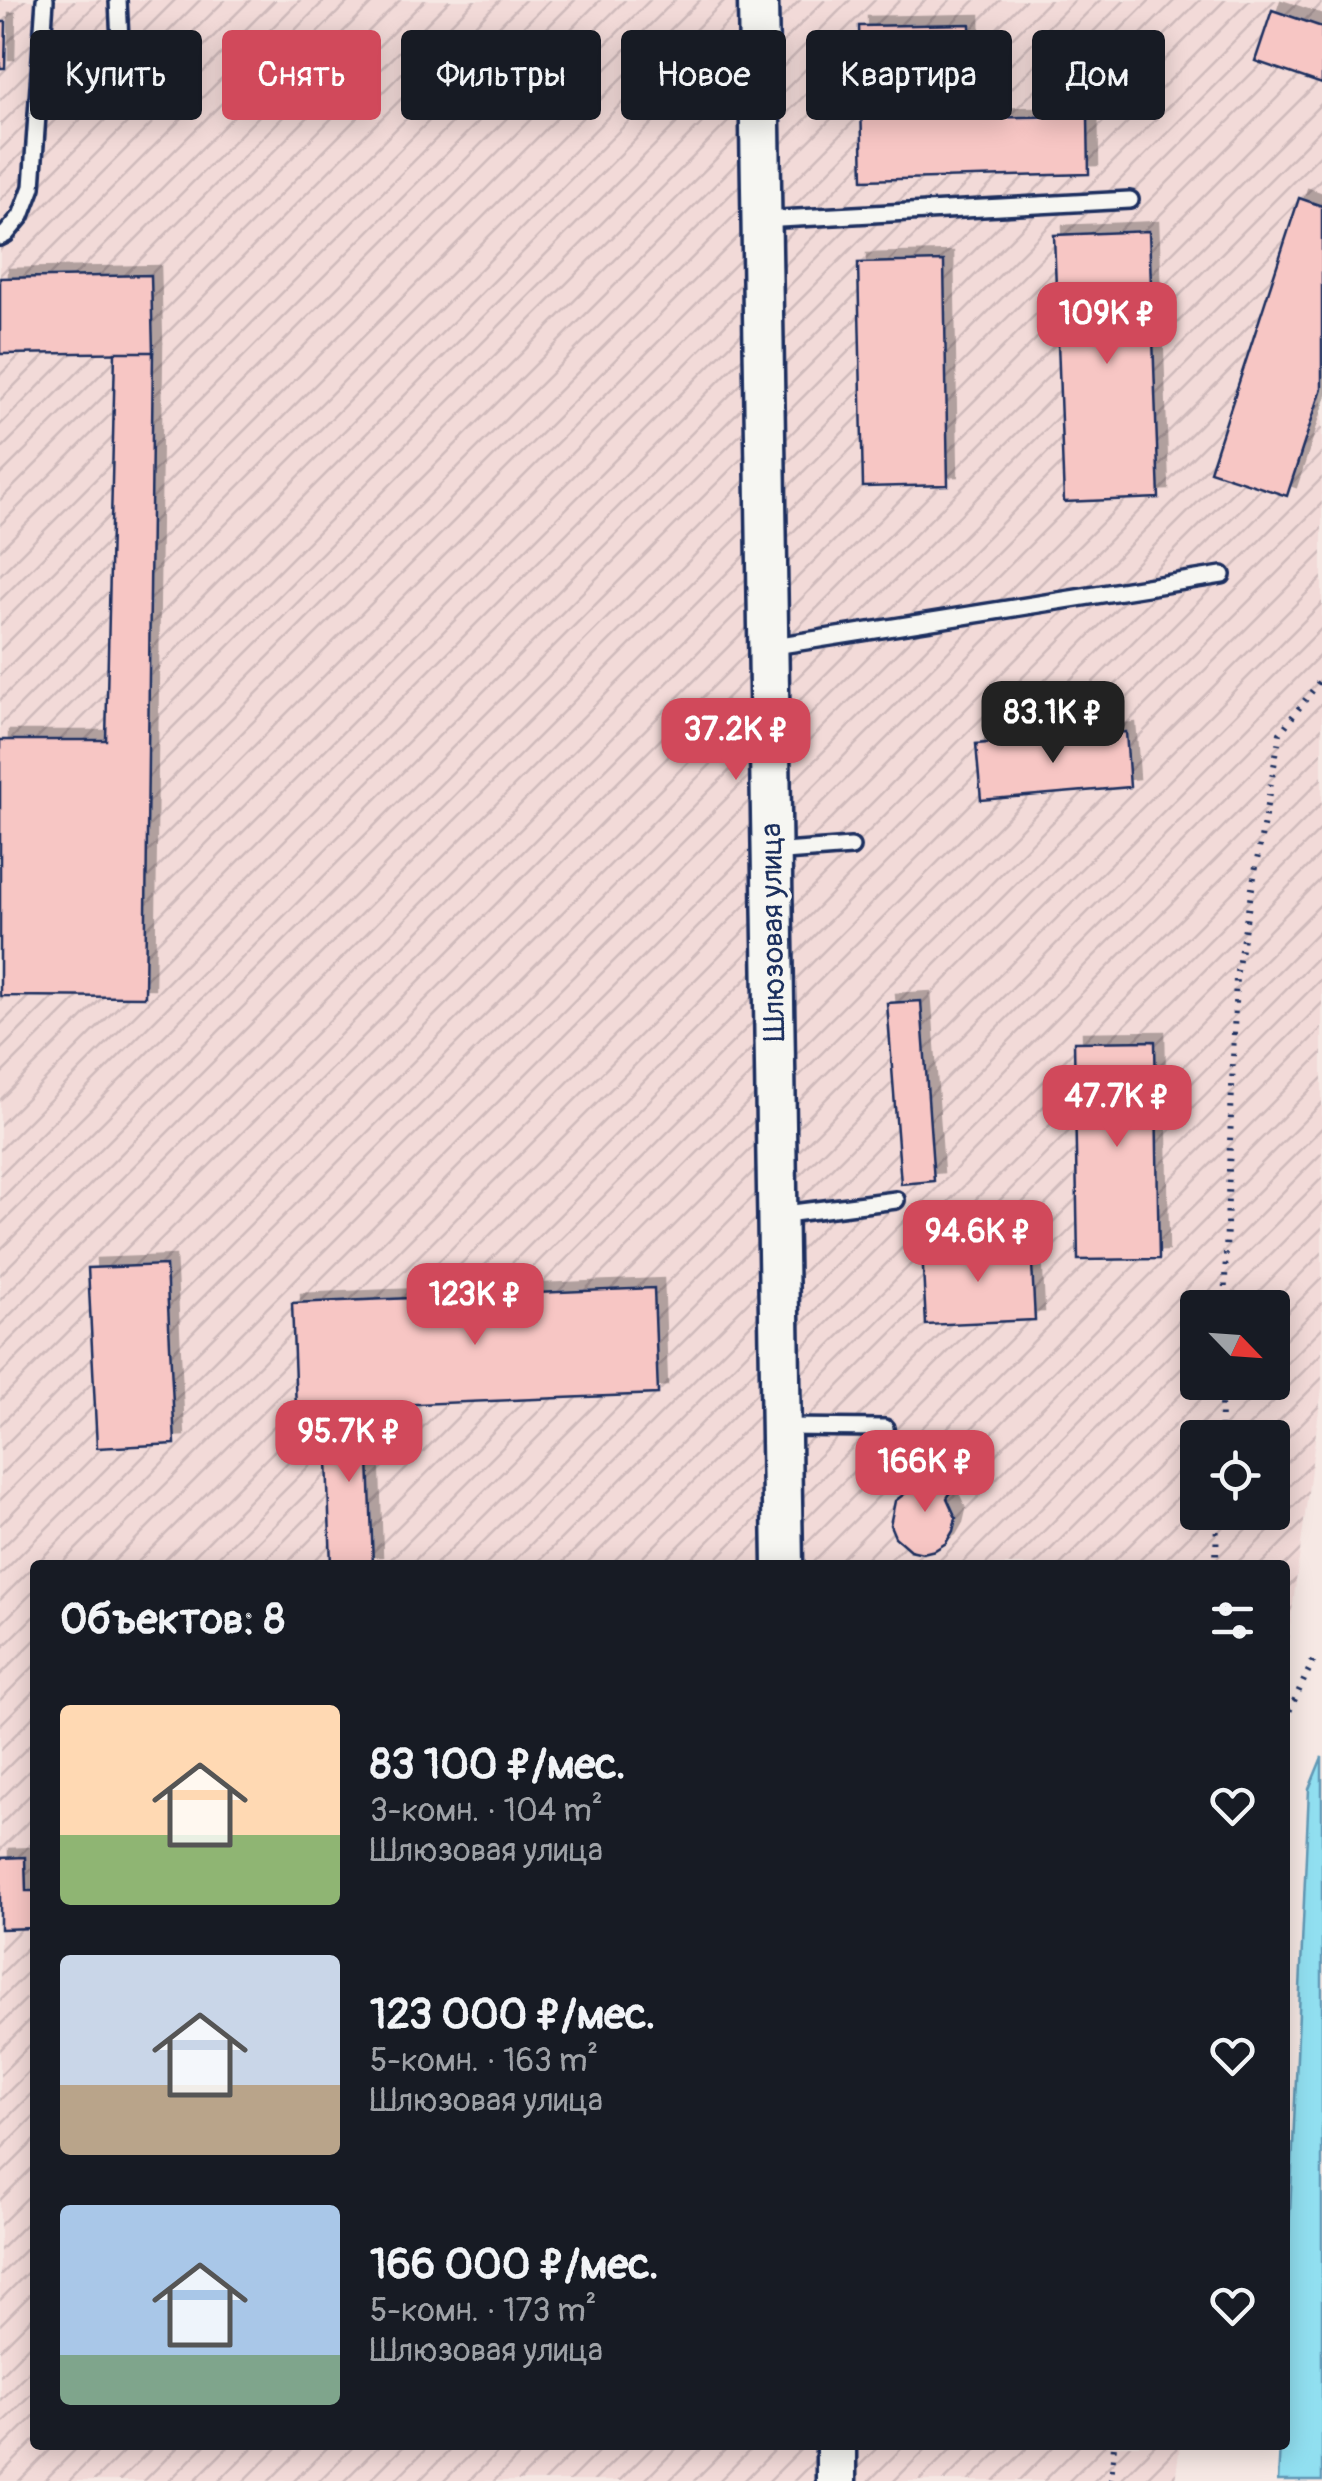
<!DOCTYPE html>
<html lang="ru">
<head>
<meta charset="utf-8">
<style>
  :root { --surface:#171b24; --page:#20242c; --text:#f1f3f6; --muted:#9ea1a6; --accent:#d1495b }
  body { margin:0; font-family:Pangolin,sans-serif; background:var(--page); color:var(--text); height:100vh; display:flex; flex-direction:column; font-size:38px; white-space:nowrap }
  * { box-sizing:border-box; margin:0 }
  p { font-size:32px; color:var(--muted) }
  .icon { flex:none; width:55px; height:55px; fill:none; stroke:currentColor; stroke-width:2; stroke-linecap:round; stroke-linejoin:round }
  .map { position:relative; flex:1; overflow:hidden }
  .drawer { position:absolute; left:30px; top:1560px; width:1260px; height:890px; display:flex; flex-direction:column; background:var(--surface); border-radius:10px; box-shadow:0 5px 25px #0003 }
  .drawer>* { flex:none }
  .hud { position:absolute; left:30px; top:30px; width:1262px; height:90px; display:flex; gap:20px }
  .needle { width:65px; rotate:115deg }
  .fabs { position:absolute; left:1180px; top:1290px; display:grid; gap:20px }
  .fabs a { display:grid; place-items:center; width:110px; height:110px; border-radius:10px; background:var(--surface); box-shadow:0 5px 25px #0003; font-size:50px }
  .price { position:absolute; translate:-50% -85px; padding:0 22px; border-radius:20px; background:var(--accent); color:#fff; font-size:32px; line-height:65px; filter:drop-shadow(0 2px 5px #0008) }
  .price::after { content:''; position:absolute; left:50%; top:60px; width:30px; height:22px; margin-left:-15px; background:inherit; clip-path:polygon(0 0,100% 0,50% 100%) }
  .price.active { background:#222; color:#fff }
  ul { padding:0; list-style:none }
  li { display:flex; align-items:center; gap:30px; height:250px; padding:0 30px }
  li span { display:grid; place-items:center; flex:none; width:280px; height:200px; border-radius:10px; color:#555 }
  li>.icon { margin-inline-start:auto }
  span .icon { width:120px; height:120px; fill:#fffc; stroke-width:1 }
  li b { font-size:42px }
  h2 { display:flex; justify-content:space-between; align-items:center; height:120px; padding:0 30px; font-size:42px }
  .chip { padding:0 35px; border-radius:10px; background:var(--surface); box-shadow:0 5px 25px #0003; font-size:35px; line-height:90px }
  .chip.active { background:var(--accent); color:#fff }
  .map>svg:first-child { display:block }
  .industrial { fill:url(#industrial-furrows); fill-rule:evenodd }
  .water { fill:#91dff0; stroke:#6299b6; stroke-width:2.5 }
  .building { fill:#f7c6c4; stroke:#1b2f5e; stroke-width:2.5; filter:url(#shadow) }
  .lines { fill:none; stroke-linecap:round; stroke-linejoin:round }
  .service-casing { stroke:#1b2f5e; stroke-width:22 }
  .tertiary-casing { stroke:#1b2f5e; stroke-width:45 }
  .path { stroke:#1b2f5e; stroke-width:6; stroke-dasharray:2.5 8; stroke-linecap:butt }
  .service { stroke:#f6f6f2; stroke-width:15 }
  .tertiary { stroke:#f6f6f2; stroke-width:38 }
  .labels { text-anchor:middle; dominant-baseline:central; stroke-width:8; stroke-linejoin:round; paint-order:stroke }
  .street-label { font-size:30px; fill:#1b2f5e; stroke:#f6f6f2 }
</style>
</head>
<body>
<div class="map">
<svg width="1322" height="2481" viewBox="0 0 1322 2481">
  <defs>
    <pattern id="industrial-furrows" width="10" height="10" patternUnits="userSpaceOnUse" patternTransform="scale(2.5)"><rect width="10" height="10" fill="#f2dad8"/><path d="M-1 1l2-2M0 10L10 0M9 11l2-2" fill="none" stroke="#cfbbbc"/></pattern>
    <filter id="shadow"><feDropShadow dx="9" dy="-9" stdDeviation="0" flood-color="#0004"/></filter>
  </defs>
  <rect width="100%" height="100%" fill="#f6e8e4"/>
  <filter id="ink" filterUnits="userSpaceOnUse"><feTurbulence type="fractalNoise" baseFrequency=".01" numOctaves="2"/><feDisplacementMap in="SourceGraphic" scale="20" xChannelSelector="R" yChannelSelector="G"/><feConvolveMatrix kernelMatrix="1 2 1 2 8 2 1 2 1" color-interpolation-filters="sRGB"/></filter>
  <g filter="url(#ink)">
    <path class="industrial" d="M0,0H1322V1388L1285,1663V1565H35V2445H1180L1175,2481H0ZM1198,1308H1272V1382H1198ZM1198,1438H1272V1512H1198Z"/>
    <polygon class="water" points="1322,1757 1322,2481 1278,2481 1280,2445 1285,2445 1285,2324 1309,1789"/>
    <g class="building">
      <polygon points="1272,10 1322,27 1322,84 1255,61"/>
      <polygon points="0,22 6,22 5,68 0,68"/>
      <polygon points="970,24 972,118 1088,116 1089,174 863,180 859,26"/>
      <polygon points="1299,198 1322,206 1322,388 1287,496 1210,471"/>
      <polygon points="1149,231 1159,498 1064,502 1054,235"/>
      <polygon points="944,261 948,485 863,487 858,263"/>
      <polygon points="151,275 153,352 0,354 0,278"/>
      <polygon points="115,352 153,352 145,997 0,996 0,740 106,740"/>
      <polygon points="1126,732 1130,787 981,800 976,744"/>
      <polygon points="921,1001 934,1181 901,1184 887,1003"/>
      <polygon points="1155,1041 1159,1259 1078,1260 1074,1042"/>
      <polygon points="1031,1245 1035,1320 926,1325 922,1250"/>
      <polygon points="166,1265 175,1444 97,1448 88,1268"/>
      <polygon points="654,1288 658,1394 296,1409 292,1303"/>
      <polygon points="367,1405 373,1565 331,1565 325,1407"/>
      <polygon points="940,1468 959,1480 947,1498 956,1518 953,1531 946,1543 935,1550 923,1553 910,1550 895,1537 890,1525 895,1501 911,1489 928,1487"/>
      <polygon points="25,1857 26,1891 35,1891 35,1928 0,1929 0,1858"/>
    </g>
    <g class="lines">
      <defs>
        <g id="service">
          <polyline points="118,0 122,82"/>
          <polyline points="761,220 1130,200"/>
          <polyline points="0,237 6,234 21,216 32,187 45,0"/>
          <polyline points="768,647 1222,575"/>
          <polyline points="771,853 851,847"/>
          <polyline points="777,1215 896,1200"/>
          <polyline points="783,1427 885,1428 888,1456"/>
        </g>
        <g id="tertiary">
          <polyline points="758,0 783,1565"/>
          <polyline points="836,2445 836,2481"/>
        </g>
      </defs>
      <use href="#service" class="service-casing"/>
      <use href="#tertiary" class="tertiary-casing"/>
      <g class="path">
        <polyline points="1224,1308 1236,977 1280,733 1322,678"/>
        <polyline points="1220,1438 1222,1382"/>
        <polyline points="1216,1565 1217,1512"/>
        <polyline points="1285,1720 1315,1657"/>
        <polyline points="1111,2481 1114,2445"/>
      </g>
      <use href="#service" class="service"/>
      <use href="#tertiary" class="tertiary"/>
    </g>
  </g>
  <g class="labels">
    <g class="street-label">
      <text transform="translate(773 932) rotate(-91)">Шлюзовая улица</text>
    </g>
  </g>
</svg>
<div class="fabs">
<a><svg class="needle" viewBox="-14 -14 28 28"><path d="M0-13l5 13h-10z" fill="#e53935"/><path d="M0 13l5-13h-10z" fill="#9ea1a6"/></svg></a>
<a><svg class="icon" aria-label="locate" viewBox="0 0 24 24"><circle cx="12" cy="12" r="6"/><path d="M12 2v4M12 18v4M2 12h4M18 12h4"/></svg></a>
</div>
<b class="price" style="left:1107px;top:367px">109K ₽</b>
<b class="price active" style="left:1053px;top:766px">83.1K ₽</b>
<b class="price" style="left:736px;top:783px">37.2K ₽</b>
<b class="price" style="left:1117px;top:1150px">47.7K ₽</b>
<b class="price" style="left:978px;top:1285px">94.6K ₽</b>
<b class="price" style="left:475px;top:1348px">123K ₽</b>
<b class="price" style="left:349px;top:1485px">95.7K ₽</b>
<b class="price" style="left:925px;top:1515px">166K ₽</b>
<div class="hud">
<a class="chip">Купить</a>
<a class="chip active">Снять</a>
<a class="chip">Фильтры</a>
<a class="chip">Новое</a>
<a class="chip">Квартира</a>
<a class="chip">Дом</a>
</div>
<section class="drawer">
<h2>Объектов: 8<svg class="icon" aria-label="filters" viewBox="0 0 24 24"><path d="M4 7h16M4 17h16"/><circle cx="9" cy="7" r="2"/><circle cx="15" cy="17" r="2"/></svg></h2>
<ul>
<li><span style="background:linear-gradient(#ffd9b3 65%,#8fb573 0)"><svg class="icon" aria-label="home" viewBox="0 0 24 24"><path d="M3 11l9-7 9 7M6 9v11h12V9"/></svg></span><div><b>83 100 ₽/мес.</b><p>3-комн. · 104 m²</p><p>Шлюзовая улица</p></div><svg class="icon" aria-label="heart" viewBox="0 0 24 24"><path d="M12 20l-8-8c-3-5 5-10 8-4 3-6 11-1 8 4z"/></svg></li>
<li><span style="background:linear-gradient(#c9d6e8 65%,#b9a48a 0)"><svg class="icon" aria-label="home" viewBox="0 0 24 24"><path d="M3 11l9-7 9 7M6 9v11h12V9"/></svg></span><div><b>123 000 ₽/мес.</b><p>5-комн. · 163 m²</p><p>Шлюзовая улица</p></div><svg class="icon" aria-label="heart" viewBox="0 0 24 24"><path d="M12 20l-8-8c-3-5 5-10 8-4 3-6 11-1 8 4z"/></svg></li>
<li><span style="background:linear-gradient(#a9c7e8 75%,#7fa58c 0)"><svg class="icon" aria-label="home" viewBox="0 0 24 24"><path d="M3 11l9-7 9 7M6 9v11h12V9"/></svg></span><div><b>166 000 ₽/мес.</b><p>5-комн. · 173 m²</p><p>Шлюзовая улица</p></div><svg class="icon" aria-label="heart" viewBox="0 0 24 24"><path d="M12 20l-8-8c-3-5 5-10 8-4 3-6 11-1 8 4z"/></svg></li>
</ul>
</section>
</div>
</body>
</html>
